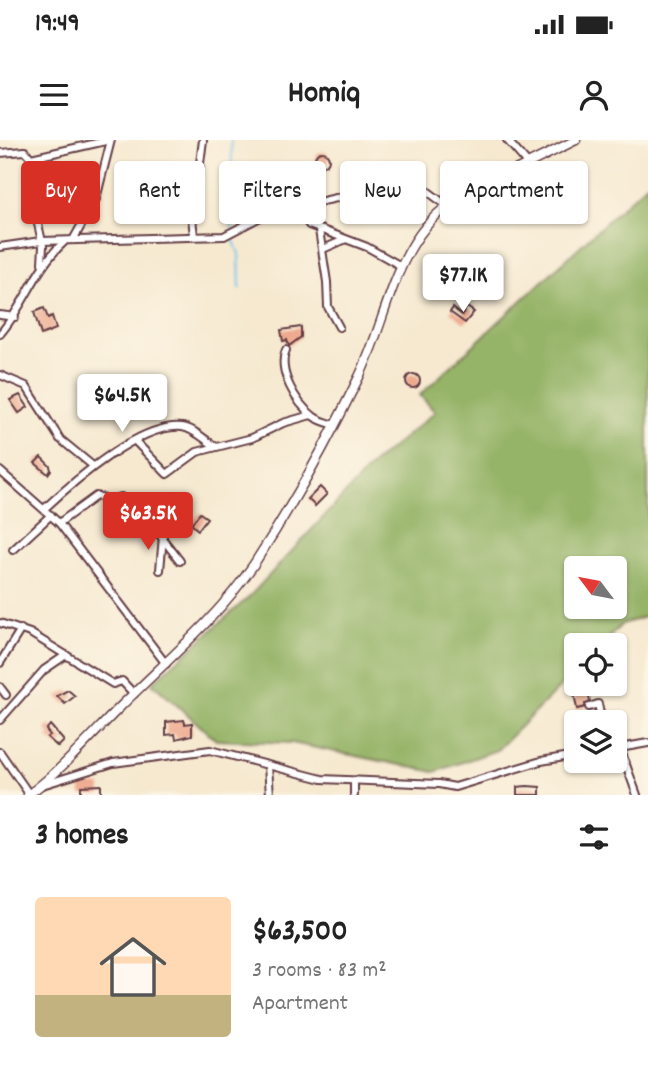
<!DOCTYPE html>
<html lang="en">
<head>
<meta charset="utf-8">
<style>
  :root { --surface:#fff; --page:#f6f6f6; --text:#222; --muted:#767676; --accent:#d93025 }
  body { margin:0; font-family:Dekko,sans-serif; background:var(--page); color:var(--text); height:100vh; display:flex; flex-direction:column; font-size:26px; white-space:nowrap }
  * { box-sizing:border-box; margin:0 }
  p { font-size:23px; color:var(--muted) }
  .icon { flex:none; width:38px; height:38px; fill:none; stroke:currentColor; stroke-width:2; stroke-linecap:round; stroke-linejoin:round }
  .map { position:relative; height:655px; overflow:hidden }
  .drawer { display:flex; flex-direction:column; background:var(--surface); flex:1 }
  .drawer>* { flex:none }
  .top-card { position:absolute; left:21px; top:21px; width:607px; height:63px; display:flex; gap:14px }
  .needle { width:46px; rotate:302deg }
  .fabs { position:absolute; left:564px; top:416px; display:grid; gap:14px }
  .fabs a { display:grid; place-items:center; width:63px; height:63px; border-radius:7px; background:var(--surface); box-shadow:0 2px 5px #0004; font-size:35px }
  .price { position:absolute; translate:-50% -60px; padding:0 16px; border-radius:7px; background:#fff; color:#222; font-size:23px; line-height:46px; filter:drop-shadow(0 2px 4px #0008) }
  .price::after { content:''; position:absolute; left:50%; top:42px; width:21px; height:16px; margin-left:-10px; background:inherit; clip-path:polygon(0 0,100% 0,50% 100%) }
  .price.on { background:var(--accent); color:#fff }
  ul { padding:0; list-style:none }
  li { display:flex; align-items:center; gap:21px; height:175px; padding:0 35px }
  li span { display:grid; place-items:center; flex:none; width:196px; height:140px; border-radius:7px; color:#555 }
  li>.icon { margin-inline-start:auto }
  span .icon { width:84px; height:84px; fill:#fffc; stroke-width:1 }
  li b { font-size:30px }
  h2 { display:flex; justify-content:space-between; align-items:center; height:84px; padding:0 35px; font-size:30px }
  .pill { padding:0 24px; border-radius:7px; background:var(--surface); box-shadow:0 2px 5px #0004; font-size:24px; line-height:63px }
  .pill.on { background:var(--accent); color:#fff }
  .status { display:flex; justify-content:space-between; align-items:center; height:49px; padding:0 35px; background:var(--surface); direction:ltr }
  .status svg { height:19px; fill:currentColor }
  header { display:flex; justify-content:space-between; align-items:center; height:91px; padding:0 35px; background:var(--surface); font-size:32px; font-weight:700 }
  .map>svg:first-child { display:block }
  .forest { fill:#95b467; stroke:#706a49; stroke-width:2; fill-rule:evenodd }
  .lines { fill:none; stroke-linecap:round; stroke-linejoin:round }
  .stream { stroke:#71c2ec; stroke-width:2 }
  .building { fill:#eea98e }
  .minor-casing { stroke:#643d44; stroke-width:10 }
  .tertiary-casing { stroke:#643d44; stroke-width:11 }
  .minor { stroke:#fff; stroke-width:6 }
  .tertiary { stroke:#fff; stroke-width:8 }
</style>
</head>
<body>
<div class="status"><b>19:49</b><svg viewBox="0 0 49 12"><path d="M0 12V9h3v3zM5 12V6h3v6zM10 12V3h3v9zM15 12V0h3v12zM26 1h20v11H26zM47 4h2v5h-2z"/></svg></div>
<header><svg class="icon" aria-label="menu" viewBox="0 0 24 24"><path d="M4 6h16M4 12h16M4 18h16"/></svg>Homiq<svg class="icon" aria-label="person" viewBox="0 0 24 24"><circle cx="12" cy="8" r="4"/><path d="M4 21q1-7 8-7t8 7"/></svg></header>
<div class="map">
<svg width="648" height="655" viewBox="0 0 648 655">
  <rect width="100%" height="100%" fill="#fcf5e5"/>
  <filter id="ink" filterUnits="userSpaceOnUse"><feTurbulence type="fractalNoise" baseFrequency=".0143" numOctaves="2"/><feDisplacementMap in="SourceGraphic" scale="14" xChannelSelector="R" yChannelSelector="G"/><feConvolveMatrix kernelMatrix="1 2 1 2 8 2 1 2 1" color-interpolation-filters="sRGB"/></filter>
  <filter id="wash" filterUnits="userSpaceOnUse"><feTurbulence type="fractalNoise" baseFrequency=".00686" numOctaves="4" result="noise"/><feDisplacementMap in="SourceGraphic" scale="28" xChannelSelector="R" yChannelSelector="G"/><feGaussianBlur stdDeviation="1.57" result="paint"/><feColorMatrix in="noise" values="0 0 0 0 0 0 0 0 0 0 0 0 0 0 0 0 0 1.4 0 .05"/><feComposite in="paint" operator="in"/></filter>
  <g filter="url(#wash)">
    <rect width="100%" height="100%" fill="#f6e9d0"/>
    <path class="forest" d="M648,43V476L622,484L601,506H576V531L497,610L435,632L292,603L216,600L152,543L249,457L375,322L435,272L420,255ZM576,429H614V467H576Z"/>
    <g class="lines">
      <g class="stream">
        <polyline points="231,0 234,68 232,89"/>
        <polyline points="231,94 239,114 240,148"/>
      </g>
    </g>
    <g id="blocks">
      <g class="building">
        <circle cx="322" cy="19" r="7"/>
        <polygon points="175,23 187,23 190,38 179,38"/>
        <polygon points="378,53 380,60 360,69 358,58"/>
        <polygon points="273,54 275,67 263,68 266,55"/>
        <polygon points="443,132 451,143 437,152 430,140"/>
        <polygon points="467,167 474,172 465,183 450,172 453,168 462,175"/>
        <polygon points="44,168 48,178 52,176 56,189 41,195 34,172"/>
        <polygon points="301,187 301,197 289,206 287,200 283,201 281,190"/>
        <circle cx="413" cy="241" r="7"/>
        <polygon points="20,255 28,267 19,273 10,260"/>
        <polygon points="41,317 50,326 51,330 48,334 35,323"/>
        <polygon points="320,347 327,354 315,366 308,359"/>
        <polygon points="200,373 207,378 198,390 191,384"/>
        <polygon points="572,543 587,544 590,563 585,564 586,567 577,569"/>
        <polygon points="68,550 75,556 65,564 57,556"/>
        <polygon points="184,580 185,584 192,583 192,595 176,599 175,594 166,595 166,582"/>
        <polygon points="50,585 64,601 58,607 47,597 50,595 46,590"/>
        <polygon points="101,645 101,655 81,655 81,646"/>
        <polygon points="527,646 540,647 540,655 517,655 517,647"/>
      </g>
    </g>
  </g>
  <g filter="url(#ink)">
    <use href="#blocks" fill-opacity="0" stroke="#643d44" stroke-width="2"/>
    <g class="lines">
      <defs>
        <g id="minor">
          <polyline points="507,0 528,24"/>
          <polyline points="0,13 25,11 31,18 110,0"/>
          <polyline points="31,18 30,49 43,106 42,123"/>
          <polyline points="299,67 309,85 367,107 401,126"/>
          <polyline points="319,90 327,142 328,167 339,187"/>
          <polyline points="194,96 189,51 199,31 203,0"/>
          <polyline points="73,100 96,59 111,0"/>
          <polyline points="0,107 41,101 224,96 266,74 376,49 426,50 446,65"/>
          <polyline points="323,109 344,100"/>
          <polyline points="0,175 15,177"/>
          <path d="M0,194C25,165 35,128 64,102"/>
          <path d="M286,210C277,231 296,263 313,276C319,281 327,282 334,285"/>
          <polyline points="0,235 26,246 60,299 93,326"/>
          <polyline points="135,301 167,334 197,312 252,298 283,283 311,275"/>
          <polyline points="0,331 59,383 166,524"/>
          <path d="M44,369C73,342 140,283 182,287C193,288 205,300 215,306"/>
          <polyline points="59,383 96,356 111,360 121,357 146,377 180,421"/>
          <polyline points="13,410 51,375"/>
          <polyline points="160,430 163,396"/>
          <polyline points="0,483 30,493 113,544 122,541 134,554"/>
          <polyline points="0,523 21,489"/>
          <polyline points="0,547 6,555"/>
          <polyline points="589,567 598,564 602,583"/>
          <polyline points="0,580 44,530 66,515"/>
          <polyline points="620,608 637,655"/>
          <polyline points="614,609 648,603"/>
          <polyline points="0,612 29,654"/>
          <polyline points="268,626 270,655"/>
          <polyline points="39,646 113,623 210,610 322,639 439,644 455,647 541,621 576,615"/>
          <polyline points="354,655 354,642"/>
        </g>
        <path id="tertiary" d="M28,655C62,630 90,597 120,567C166,521 217,479 254,424C290,369 329,299 358,239C389,178 394,96 459,58L576,0"/>
      </defs>
      <use href="#minor" class="minor-casing"/>
      <use href="#tertiary" class="tertiary-casing"/>
      <use href="#minor" class="minor"/>
      <use href="#tertiary" class="tertiary"/>
    </g>
  </g>
</svg>
<div class="fabs">
<a><svg class="needle" viewBox="-14 -14 28 28"><path d="M0-13l5 13h-10z" fill="#e53935"/><path d="M0 13l5-13h-10z" fill="#767676"/></svg></a>
<a><svg class="icon" aria-label="locate" viewBox="0 0 24 24"><circle cx="12" cy="12" r="6"/><path d="M12 2v4M12 18v4M2 12h4M18 12h4"/></svg></a>
<a><svg class="icon" aria-label="layers" viewBox="0 0 24 24"><path d="M12 4l9 5-9 5-9-5zM3 14l9 5 9-5"/></svg></a>
</div>
<b class="price" style="left:463px;top:174px">$77.1K</b>
<b class="price" style="left:122px;top:294px">$64.5K</b>
<b class="price on" style="left:148px;top:412px">$63.5K</b>
<div class="top-card">
<a class="pill on">Buy</a>
<a class="pill">Rent</a>
<a class="pill">Filters</a>
<a class="pill">New</a>
<a class="pill">Apartment</a>
</div>
</div>
<section class="drawer">
<h2>3 homes<svg class="icon" aria-label="filters" viewBox="0 0 24 24"><path d="M4 7h16M4 17h16"/><circle cx="9" cy="7" r="2"/><circle cx="15" cy="17" r="2"/></svg></h2>
<ul>
<li><span style="background:linear-gradient(#ffd9b3 70%,#c2b280 0)"><svg class="icon" aria-label="home" viewBox="0 0 24 24"><path d="M3 11l9-7 9 7M6 9v11h12V9"/></svg></span><div><b>$63,500</b><p>3 rooms · 83 m²</p><p>Apartment</p></div></li>
</ul>
</section>
</body>
</html>
